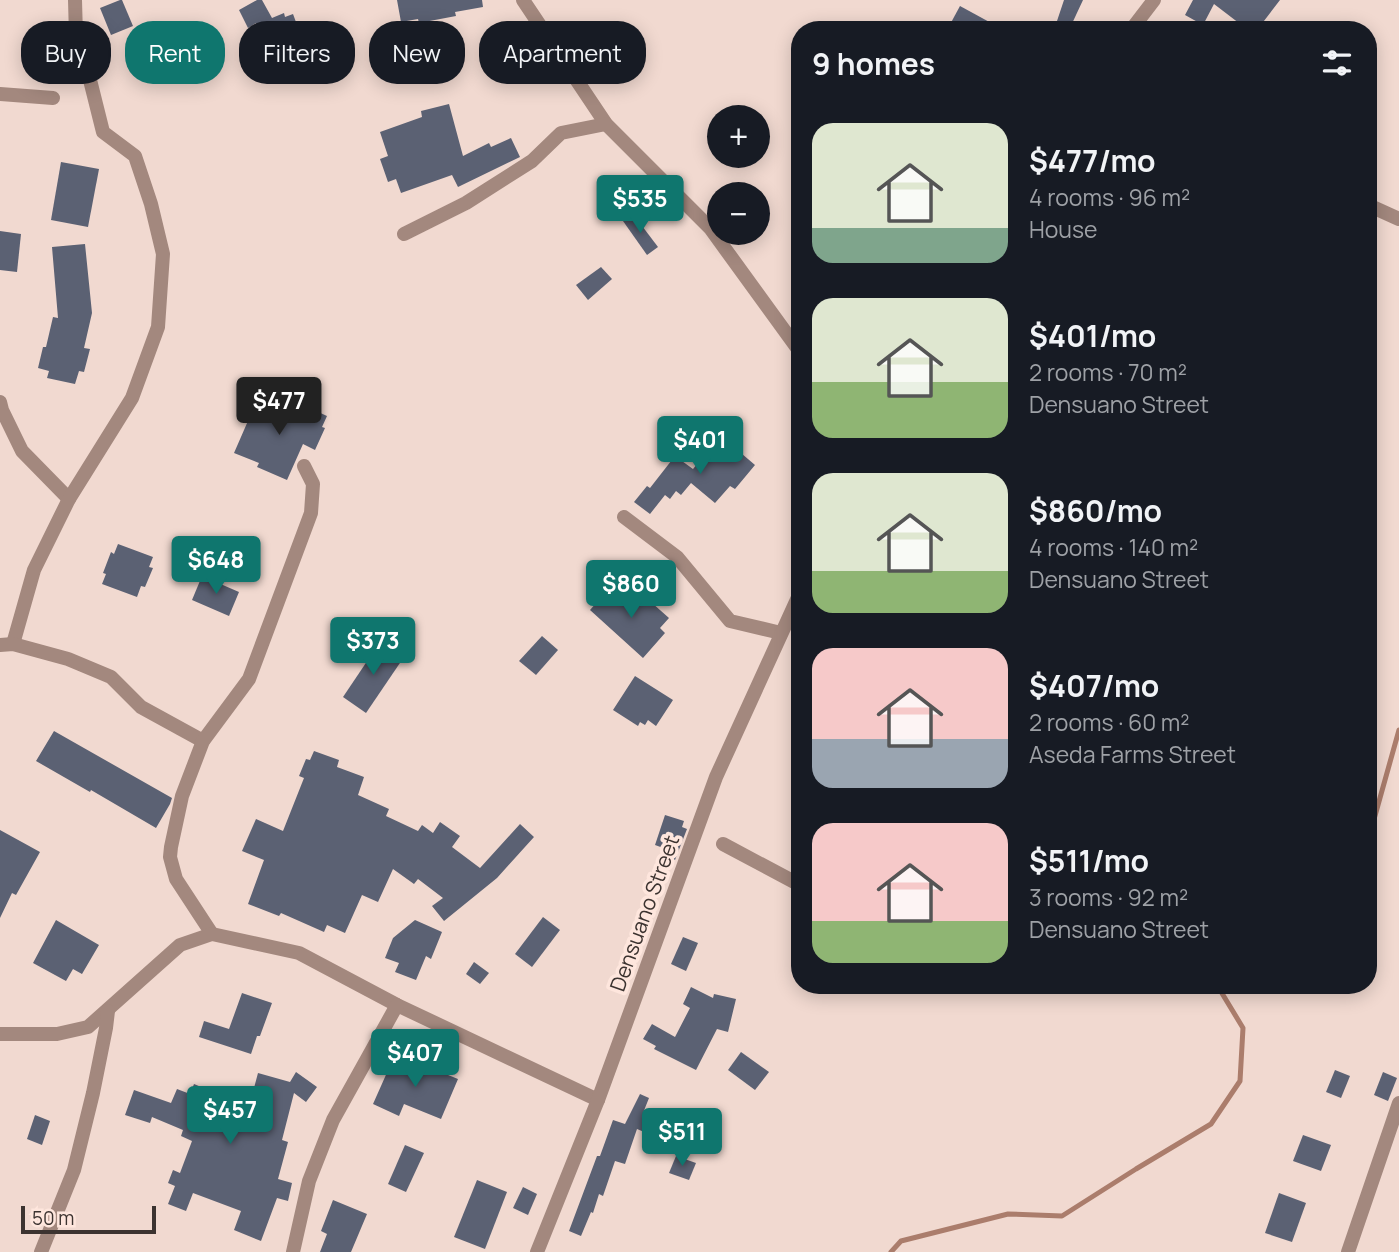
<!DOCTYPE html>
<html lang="en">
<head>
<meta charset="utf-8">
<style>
  :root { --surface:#171b24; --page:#242831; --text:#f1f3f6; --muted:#9ea1a6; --accent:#0f766e }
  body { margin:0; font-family:Manrope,sans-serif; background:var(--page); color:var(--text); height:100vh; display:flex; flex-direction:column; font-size:26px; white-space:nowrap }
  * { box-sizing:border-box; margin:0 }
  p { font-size:23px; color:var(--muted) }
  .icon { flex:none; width:38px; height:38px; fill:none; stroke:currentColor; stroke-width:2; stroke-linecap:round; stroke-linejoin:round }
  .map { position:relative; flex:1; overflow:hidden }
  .side { position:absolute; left:791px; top:21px; width:586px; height:973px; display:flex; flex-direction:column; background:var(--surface); border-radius:28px; box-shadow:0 4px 18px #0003 }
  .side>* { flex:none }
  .top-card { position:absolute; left:21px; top:21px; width:665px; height:63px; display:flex; gap:14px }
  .tools { position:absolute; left:707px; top:105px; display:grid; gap:14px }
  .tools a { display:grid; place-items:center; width:63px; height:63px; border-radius:50%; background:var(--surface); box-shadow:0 4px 18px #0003; font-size:35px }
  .scale { position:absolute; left:21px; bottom:18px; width:135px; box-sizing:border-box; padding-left:7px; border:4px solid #3c3330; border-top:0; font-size:19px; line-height:24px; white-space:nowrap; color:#3c3330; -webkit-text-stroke:5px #fee6dd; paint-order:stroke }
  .price { position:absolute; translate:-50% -60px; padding:0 16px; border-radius:7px; background:var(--accent); color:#fff; font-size:23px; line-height:46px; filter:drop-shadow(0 2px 4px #0008) }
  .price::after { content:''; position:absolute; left:50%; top:42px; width:21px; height:16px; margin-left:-10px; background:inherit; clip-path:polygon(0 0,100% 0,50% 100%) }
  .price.current { background:#222; color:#fff }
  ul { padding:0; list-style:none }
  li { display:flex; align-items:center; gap:21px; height:175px; padding:0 21px }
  li span { display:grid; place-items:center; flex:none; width:196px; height:140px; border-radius:21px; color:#555 }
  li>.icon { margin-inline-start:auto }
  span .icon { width:84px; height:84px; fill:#fffc; stroke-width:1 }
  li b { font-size:30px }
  h2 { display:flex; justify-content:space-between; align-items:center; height:84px; padding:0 21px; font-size:30px }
  .chip { padding:0 24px; border-radius:28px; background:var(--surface); box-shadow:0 4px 18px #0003; font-size:24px; line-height:63px }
  .chip.current { background:var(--accent); color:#fff }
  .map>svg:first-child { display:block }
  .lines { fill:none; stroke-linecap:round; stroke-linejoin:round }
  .stream { stroke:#ab7d6c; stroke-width:5 }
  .building { fill:#5b6173 }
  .minor { stroke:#a3887e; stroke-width:14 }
  .labels { text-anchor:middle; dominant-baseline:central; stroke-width:7; stroke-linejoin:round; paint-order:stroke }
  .street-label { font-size:21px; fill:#3c3330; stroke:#fee6dd }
</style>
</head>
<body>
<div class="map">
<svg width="1399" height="1252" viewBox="0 0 1399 1252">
  <rect width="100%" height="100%" fill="#f1d9d0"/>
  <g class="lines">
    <g class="stream">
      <polyline points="1368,832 1371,830 1399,730"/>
      <polyline points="891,1252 901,1241 1008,1214 1062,1216 1136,1169 1211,1124 1240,1081 1243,1028 1217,985"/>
    </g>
  </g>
  <g class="building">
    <polygon points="120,0 122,0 133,26 111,35 100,8"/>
    <polygon points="257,0 262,0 272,18 284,13 285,17 293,14 303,41 288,46 286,42 267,50 256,23 248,28 239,10"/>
    <polygon points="397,0 482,0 483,7 455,12 456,16 419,23 418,19 401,22"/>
    <polygon points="1064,0 1083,0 1069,30 1054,30"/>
    <polygon points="1193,0 1280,0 1257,30 1248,30 1214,4 1203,25 1185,15"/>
    <polygon points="960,6 1004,30 947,30"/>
    <polygon points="148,33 159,54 141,63 131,42"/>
    <polygon points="449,104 463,156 489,143 491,147 511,138 520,157 458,187 452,175 401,193 396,179 388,182 380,159 388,156 380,132 422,117 421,111"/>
    <polygon points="61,162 99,169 88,227 51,220"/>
    <polygon points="633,214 658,247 647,255 623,221"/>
    <polygon points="0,231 21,234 17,272 0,270"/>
    <polygon points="85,244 92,313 84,348 90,349 84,372 79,371 75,384 47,378 49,371 38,368 43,347 46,347 53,317 58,318 52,247"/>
    <polygon points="601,267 612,279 588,300 576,285"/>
    <polygon points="258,398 300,416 305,406 327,416 322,427 325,428 315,450 303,444 287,480 257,467 259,463 234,453"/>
    <polygon points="721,436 755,465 735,489 730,486 715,503 691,483 681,495 676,491 670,499 665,495 650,514 634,502 647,486 650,488 675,456 693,469"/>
    <polygon points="118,544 153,557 149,567 153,568 145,587 141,586 137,597 102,584 106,574 103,573 111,552 114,554"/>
    <polygon points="202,576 239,592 229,616 192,600"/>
    <polygon points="612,585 634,605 643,595 669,618 660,628 665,633 643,658 590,610"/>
    <polygon points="542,636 558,650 536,675 519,661"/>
    <polygon points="380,642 404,657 366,713 343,697"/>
    <polygon points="635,676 673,700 656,726 648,720 645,725 640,722 638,726 613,710"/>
    <polygon points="54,731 172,798 170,804 156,828 91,790 90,792 36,761"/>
    <polygon points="314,751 339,760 337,767 364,777 358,795 389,809 386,816 418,831 422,825 433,833 440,822 460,836 452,847 480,868 520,824 534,837 497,878 444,921 432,906 443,898 418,879 414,884 393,869 378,902 362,895 345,933 327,925 324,932 281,913 279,916 248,904 264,860 242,851 256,819 283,831 304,778 299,776 306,759 310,760"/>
    <polygon points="665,815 684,821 682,827 687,829 675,860 663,856 666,849 655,845"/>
    <polygon points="0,830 40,852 16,895 12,893 0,918"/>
    <polygon points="543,917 560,930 532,967 515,954"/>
    <polygon points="56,920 99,945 82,974 73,969 66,981 33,963"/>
    <polygon points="415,920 442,932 431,959 426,956 416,980 395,972 399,963 385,958 393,938"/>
    <polygon points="683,937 698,943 686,971 671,964"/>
    <polygon points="474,962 489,973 480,984 466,974"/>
    <polygon points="691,987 713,998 714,994 736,999 728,1032 717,1029 696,1070 654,1049 656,1046 643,1039 652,1024 675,1037 690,1008 683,1004"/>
    <polygon points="242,993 272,1003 260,1036 257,1036 251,1054 199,1037 204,1021 229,1029"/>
    <polygon points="741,1052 769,1072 755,1090 728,1070"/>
    <polygon points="393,1059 408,1066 411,1060 458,1079 441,1119 404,1104 399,1116 373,1104"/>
    <polygon points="1335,1070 1350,1076 1341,1098 1326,1092"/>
    <polygon points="296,1072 317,1087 306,1102 294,1093 282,1140 288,1142 278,1179 292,1183 288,1201 277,1198 261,1241 234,1230 241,1211 193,1193 186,1211 168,1204 175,1186 168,1183 173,1170 180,1173 192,1141 181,1136 183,1130 152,1117 150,1123 125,1115 134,1090 171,1103 177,1089 190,1094 194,1084 249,1107 258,1073 290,1082"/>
    <polygon points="1383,1072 1397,1078 1388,1101 1374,1095"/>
    <polygon points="640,1094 649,1098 643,1113 668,1125 661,1139 637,1129 625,1164 615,1161 603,1196 599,1194 593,1213 591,1212 581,1236 569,1231 597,1156 600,1156 613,1120 625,1124"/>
    <polygon points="35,1115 50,1121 42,1145 27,1139"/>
    <polygon points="1303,1135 1331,1145 1321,1171 1293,1161"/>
    <polygon points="405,1145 424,1153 406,1192 388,1184"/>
    <polygon points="676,1156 696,1163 689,1180 669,1173"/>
    <polygon points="477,1180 507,1192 485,1249 454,1237"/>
    <polygon points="523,1187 537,1194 528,1215 513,1208"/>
    <polygon points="1279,1193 1306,1203 1292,1242 1265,1233"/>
    <polygon points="333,1200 367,1214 351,1252 320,1252 327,1234 321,1231"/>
  </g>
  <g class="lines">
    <g class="minor">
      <polyline points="523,0 606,124 710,228 800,352"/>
      <polyline points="1131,30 1154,0"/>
      <polyline points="0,94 53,98"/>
      <polyline points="1368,205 1399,219"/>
      <polyline points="404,234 466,203 532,161 561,133 606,124"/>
      <polyline points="0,402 2,410 22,451 69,499"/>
      <polyline points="624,517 677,557 730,621 781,633"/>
      <polyline points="13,644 34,570 69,499 132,398 158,327 163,254 151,204 135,156 103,132 84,56 76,36 75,0"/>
      <polyline points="0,645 13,644 68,659 111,677 141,707 203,741"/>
      <polyline points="723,844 800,885"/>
      <polyline points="212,934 176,879 170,857 171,847 182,796 203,741 249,679 311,513 313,484 304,466"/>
      <polyline points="0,1034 57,1034 88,1027 180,945 212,934 299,953 397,1005 598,1100"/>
      <polyline points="41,1252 74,1170 93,1093 106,1028 108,1011"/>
      <polyline points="293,1252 309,1181 333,1120 397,1005"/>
      <polyline points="537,1252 598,1100 716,777 800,593"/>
      <polyline points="1348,1252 1399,1103"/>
    </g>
  </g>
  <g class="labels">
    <g class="street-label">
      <text transform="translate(644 913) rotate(-70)">Densuano Street</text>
    </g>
  </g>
</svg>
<div class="tools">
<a>+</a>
<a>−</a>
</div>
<div class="scale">50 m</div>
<b class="price" style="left:640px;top:235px">$535</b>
<b class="price current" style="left:279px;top:437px">$477</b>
<b class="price" style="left:700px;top:476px">$401</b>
<b class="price" style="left:216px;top:596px">$648</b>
<b class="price" style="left:631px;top:620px">$860</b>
<b class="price" style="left:373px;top:677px">$373</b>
<b class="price" style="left:415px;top:1089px">$407</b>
<b class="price" style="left:230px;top:1146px">$457</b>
<b class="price" style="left:682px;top:1168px">$511</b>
<div class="top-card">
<a class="chip">Buy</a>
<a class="chip current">Rent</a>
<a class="chip">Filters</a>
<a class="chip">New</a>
<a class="chip">Apartment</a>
</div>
<section class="side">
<h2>9 homes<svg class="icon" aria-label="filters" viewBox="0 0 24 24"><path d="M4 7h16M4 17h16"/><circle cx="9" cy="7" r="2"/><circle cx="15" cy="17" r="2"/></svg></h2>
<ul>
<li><span style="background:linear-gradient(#dfe7d0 75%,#7fa58c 0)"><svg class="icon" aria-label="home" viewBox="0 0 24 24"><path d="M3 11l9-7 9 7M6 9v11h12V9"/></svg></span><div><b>$477/mo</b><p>4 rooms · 96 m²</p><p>House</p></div></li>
<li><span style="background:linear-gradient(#dfe7d0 60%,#8fb573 0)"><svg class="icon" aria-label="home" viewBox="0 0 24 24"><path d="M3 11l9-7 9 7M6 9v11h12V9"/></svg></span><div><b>$401/mo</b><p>2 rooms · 70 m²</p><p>Densuano Street</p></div></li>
<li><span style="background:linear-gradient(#dfe7d0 70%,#8fb573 0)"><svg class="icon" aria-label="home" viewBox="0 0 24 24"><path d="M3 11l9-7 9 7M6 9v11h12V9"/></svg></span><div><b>$860/mo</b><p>4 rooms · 140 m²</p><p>Densuano Street</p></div></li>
<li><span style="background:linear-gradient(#f6c9c9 65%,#9aa5b1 0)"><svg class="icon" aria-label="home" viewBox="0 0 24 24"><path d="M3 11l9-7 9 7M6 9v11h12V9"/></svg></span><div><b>$407/mo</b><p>2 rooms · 60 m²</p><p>Aseda Farms Street</p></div></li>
<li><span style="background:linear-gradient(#f6c9c9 70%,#8fb573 0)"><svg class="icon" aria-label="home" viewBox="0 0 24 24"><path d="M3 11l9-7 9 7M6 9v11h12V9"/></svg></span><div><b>$511/mo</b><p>3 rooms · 92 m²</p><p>Densuano Street</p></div></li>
</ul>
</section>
</div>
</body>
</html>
